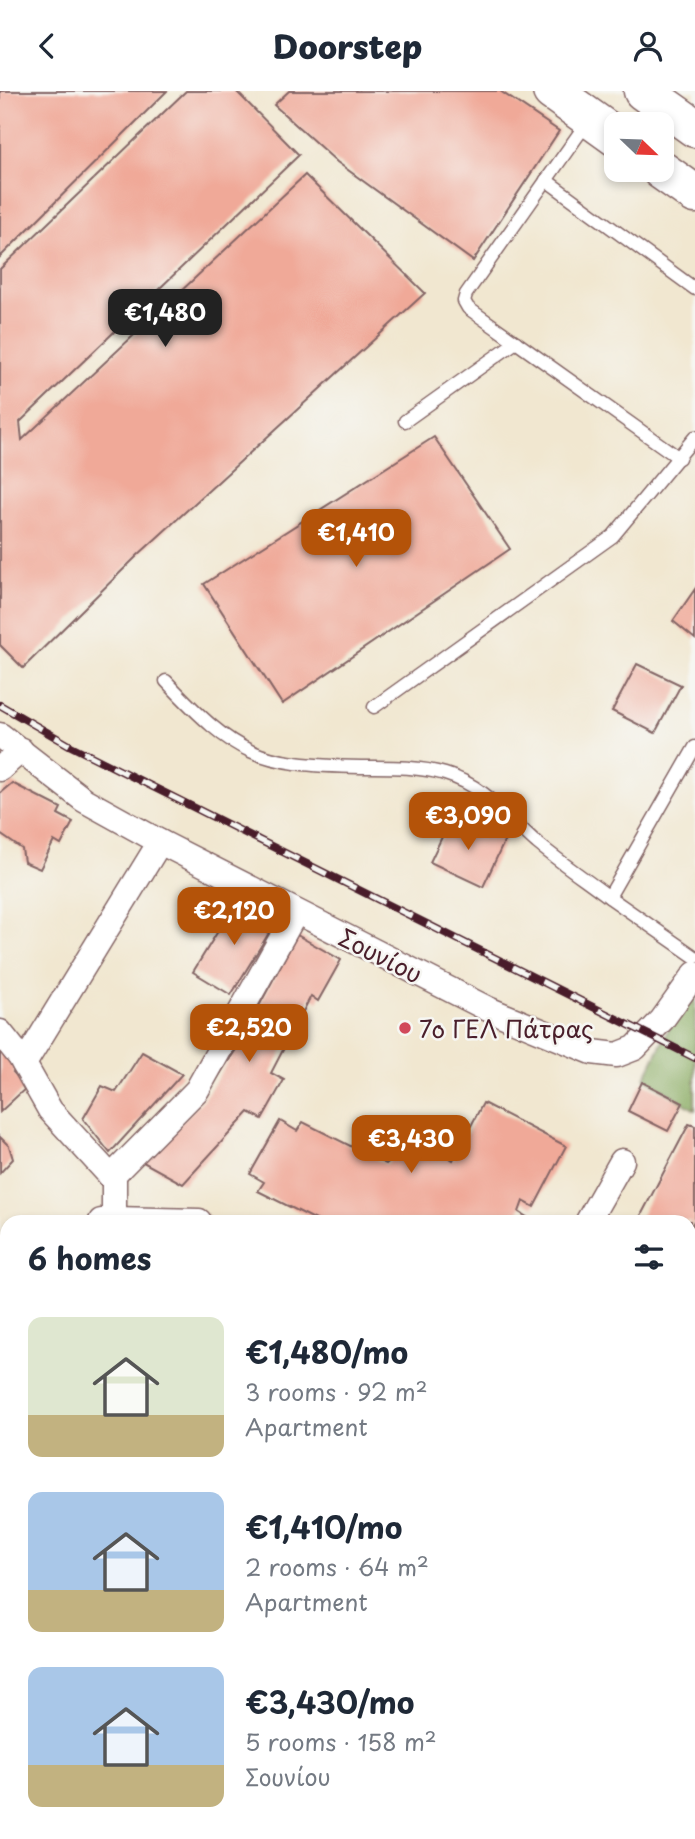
<!DOCTYPE html>
<html lang="en">
<head>
<meta charset="utf-8">
<style>
  :root { --surface:#fff; --page:#f6f6f7; --text:#1f2937; --muted:#747a83; --accent:#b45309 }
  body { margin:0; font-family:"Playpen Sans",sans-serif; background:var(--page); color:var(--text); height:100vh; display:flex; flex-direction:column; font-size:26px; white-space:nowrap }
  * { box-sizing:border-box; margin:0 }
  p { font-size:23px; color:var(--muted) }
  .icon { flex:none; width:38px; height:38px; fill:none; stroke:currentColor; stroke-width:2; stroke-linecap:round; stroke-linejoin:round }
  .map { position:relative; flex:1; overflow:hidden }
  .details { position:absolute; left:0px; top:1124px; width:696px; height:625px; display:flex; flex-direction:column; background:var(--surface); border-radius:21px 21px 0 0; box-shadow:0 4px 10px #0003 }
  .details>* { flex:none }
  .needle { width:46px; rotate:113deg }
  .buttons { position:absolute; left:604px; top:21px; display:grid; gap:14px }
  .buttons a { display:grid; place-items:center; width:70px; height:70px; border-radius:14px; background:var(--surface); box-shadow:0 4px 10px #0003; font-size:35px }
  .price { position:absolute; translate:-50% -60px; padding:0 16px; border-radius:14px; background:var(--accent); color:#fff; font-size:23px; line-height:46px; filter:drop-shadow(0 2px 4px #0008) }
  .price::after { content:''; position:absolute; left:50%; top:42px; width:21px; height:16px; margin-left:-10px; background:inherit; clip-path:polygon(0 0,100% 0,50% 100%) }
  .price.selected { background:#222; color:#fff }
  ul { padding:0; list-style:none }
  li { display:flex; align-items:center; gap:21px; height:175px; padding:0 28px }
  li span { display:grid; place-items:center; flex:none; width:196px; height:140px; border-radius:14px; color:#555 }
  li>.icon { margin-inline-start:auto }
  span .icon { width:84px; height:84px; fill:#fffc; stroke-width:1 }
  li b { font-size:30px }
  h2 { display:flex; justify-content:space-between; align-items:center; height:84px; padding:0 28px; font-size:30px }
  header { display:flex; justify-content:space-between; align-items:center; height:91px; padding:0 28px; background:var(--surface); font-size:32px; font-weight:800 }
  .map>svg:first-child { display:block }
  .forest { fill:#86a95d; stroke:#686444; stroke-width:2 }
  .building { fill:#f0a998 }
  .lines { fill:none; stroke-linecap:round; stroke-linejoin:round }
  .service-casing { stroke:#846565; stroke-width:15 }
  .minor-casing { stroke:#846565; stroke-width:27 }
  .primary-casing { stroke:#846565; stroke-width:41 }
  .service { stroke:#fff; stroke-width:12 }
  .minor { stroke:#fff; stroke-width:24 }
  .primary { stroke:#fff; stroke-width:38 }
  .rail-casing { stroke:#4a1f2b; stroke-width:8 }
  .rail { stroke:#f6f6f2; stroke-width:5; stroke-dasharray:16; stroke-linecap:butt }
  .poi-dot { fill:#d1495b; stroke:#f6f6f2; stroke-width:2.5 }
  .labels { text-anchor:middle; dominant-baseline:central; stroke-width:5; stroke-linejoin:round; paint-order:stroke }
  .street-label { font-size:24px; fill:#4a1f2b; stroke:#f6f6f2 }
  .poi-label { font-size:24px; fill:#4a1f2b; stroke:#f6f6f2; text-anchor:start }
</style>
</head>
<body>
<header><svg class="icon" aria-label="back" viewBox="0 0 24 24"><path d="M15 5l-7 7 7 7"/></svg>Doorstep<svg class="icon" aria-label="person" viewBox="0 0 24 24"><circle cx="12" cy="8" r="4"/><path d="M4 21q1-7 8-7t8 7"/></svg></header>
<div class="map">
<svg width="695" height="1748" viewBox="0 0 695 1748">
  <rect width="100%" height="100%" fill="#f6f6f2"/>
  <filter id="ink" filterUnits="userSpaceOnUse"><feTurbulence type="fractalNoise" baseFrequency=".0143" numOctaves="2"/><feDisplacementMap in="SourceGraphic" scale="14" xChannelSelector="R" yChannelSelector="G"/><feConvolveMatrix kernelMatrix="1 2 1 2 8 2 1 2 1" color-interpolation-filters="sRGB"/></filter>
  <filter id="wash" filterUnits="userSpaceOnUse"><feTurbulence type="fractalNoise" baseFrequency=".00686" numOctaves="4" result="noise"/><feDisplacementMap in="SourceGraphic" scale="28" xChannelSelector="R" yChannelSelector="G"/><feGaussianBlur stdDeviation="1.57" result="paint"/><feColorMatrix in="noise" values="0 0 0 0 0 0 0 0 0 0 0 0 0 0 0 0 0 1.4 0 .05"/><feComposite in="paint" operator="in"/></filter>
  <g filter="url(#wash)">
    <rect width="100%" height="100%" fill="#f1e7d0"/>
    <polygon class="forest" points="695,896 695,1019 645,987 675,925"/>
    <g id="blocks">
      <g class="building">
        <polygon points="0,0 167,0 0,166"/>
        <polygon points="186,0 236,0 299,64 20,331 22,349 305,84 425,202 138,464 23,577 0,554 0,178"/>
        <polygon points="289,0 500,0 559,40 473,170 337,71 274,14"/>
        <polygon points="434,346 510,458 282,613 204,493"/>
        <polygon points="695,498 695,548 673,530"/>
        <polygon points="637,573 681,594 655,642 612,620"/>
        <polygon points="12,692 61,717 58,723 73,731 61,754 54,750 40,778 24,771 22,758 0,743 0,702"/>
        <polygon points="451,727 505,749 483,796 430,771"/>
        <polygon points="237,809 275,832 231,904 193,881"/>
        <polygon points="297,844 341,869 318,910 311,905 271,982 284,989 262,1028 249,1021 183,1093 143,1071 203,1009 235,960"/>
        <polygon points="3,960 18,977 13,981 27,996 0,1021 0,962"/>
        <polygon points="142,961 182,983 110,1062 83,1028 102,995 116,1001"/>
        <polygon points="642,991 683,1012 668,1040 628,1020"/>
        <polygon points="483,1012 566,1055 534,1116 523,1110 519,1121 533,1130 318,1130 258,1100 264,1091 250,1083 280,1030 297,1040 303,1031 386,1073 393,1067 436,1058 453,1069"/>
        <polygon points="689,1033 695,1035 695,1128 690,1138 690,1130 638,1130"/>
        <polygon points="0,1046 9,1055 13,1068 0,1082"/>
        <polygon points="7,1173 7,1208 6,1208 0,1176"/>
        <polygon points="695,1185 695,1221 690,1218 690,1196"/>
        <rect x="0" y="1241" width="7" height="55"/>
        <polygon points="695,1379 695,1420 690,1418 690,1392"/>
        <polygon points="7,1387 7,1438 0,1434 0,1399"/>
        <polygon points="0,1459 7,1465 7,1527 0,1527"/>
        <polygon points="695,1589 695,1655 690,1665 690,1599"/>
        <polygon points="690,1679 695,1682 695,1715 690,1720"/>
        <polygon points="0,1703 7,1709 7,1739 2,1748"/>
        <polygon points="302,1741 371,1741 385,1748 298,1748"/>
        <polygon points="482,1741 578,1741 575,1748 497,1748"/>
      </g>
    </g>
  </g>
  <g filter="url(#ink)">
    <use href="#blocks" fill-opacity="0" stroke="#846565" stroke-width="2"/>
    <g class="lines">
      <defs>
        <g id="service">
          <polyline points="588,30 466,203 464,210 468,217 679,367"/>
          <polyline points="546,89 695,198"/>
          <polyline points="405,330 516,251"/>
          <path d="M166,590C237,665 257,674 361,676C388,676 418,675 445,683C486,695 506,725 537,752C560,771 585,788 609,806"/>
          <polyline points="374,616 613,445 695,346"/>
          <polyline points="695,656 609,806 695,866"/>
        </g>
        <g id="minor">
          <polyline points="0,644 84,709 160,751 488,918 592,961 617,964 635,957 662,929 695,883"/>
          <polyline points="0,678 21,659"/>
          <polyline points="0,941 20,966 50,1019 114,1089 114,1128 101,1130"/>
          <polyline points="24,973 160,751"/>
          <polyline points="111,1086 197,999 296,821"/>
          <polyline points="114,1128 199,1130"/>
          <polyline points="588,1130 622,1070"/>
          <polyline points="0,1162 7,1160"/>
          <polyline points="690,1314 695,1304"/>
          <polyline points="690,1363 695,1365"/>
          <polyline points="0,1365 7,1369"/>
          <polyline points="690,1512 695,1515"/>
          <polyline points="0,1536 7,1536"/>
          <polyline points="690,1572 695,1562"/>
          <polyline points="0,1657 7,1663"/>
          <polyline points="113,1741 125,1748"/>
          <polyline points="19,1748 23,1741"/>
          <polyline points="249,1748 253,1741"/>
        </g>
        <g id="primary">
          <polyline points="552,0 616,46"/>
          <polyline points="643,0 695,37"/>
          <polyline points="661,79 695,103"/>
        </g>
      </defs>
      <use href="#service" class="service-casing"/>
      <use href="#minor" class="minor-casing"/>
      <use href="#primary" class="primary-casing"/>
      <use href="#service" class="service"/>
      <use href="#minor" class="minor"/>
      <use href="#primary" class="primary"/>
      <defs>
        <polyline id="rail" points="0,614 71,655 695,967"/>
      </defs>
      <use href="#rail" class="rail-casing"/>
      <use href="#rail" class="rail"/>
    </g>
  </g>
  <circle class="poi-dot" cx="405" cy="937" r="7"/>
  <g class="labels">
    <g class="street-label">
      <text transform="translate(381 864) rotate(27)">Σουνίου</text>
    </g>
    <g class="poi-label">
      <text x="419" y="937">7ο ΓΕΛ Πάτρας</text>
    </g>
  </g>
</svg>
<div class="buttons">
<a><svg class="needle" viewBox="-14 -14 28 28"><path d="M0-13l5 13h-10z" fill="#e53935"/><path d="M0 13l5-13h-10z" fill="#747a83"/></svg></a>
</div>
<b class="price selected" style="left:165px;top:258px">€1,480</b>
<b class="price" style="left:356px;top:478px">€1,410</b>
<b class="price" style="left:468px;top:761px">€3,090</b>
<b class="price" style="left:234px;top:856px">€2,120</b>
<b class="price" style="left:249px;top:973px">€2,520</b>
<b class="price" style="left:411px;top:1084px">€3,430</b>
<section class="details">
<h2>6 homes<svg class="icon" aria-label="filters" viewBox="0 0 24 24"><path d="M4 7h16M4 17h16"/><circle cx="9" cy="7" r="2"/><circle cx="15" cy="17" r="2"/></svg></h2>
<ul>
<li><span style="background:linear-gradient(#dfe7d0 70%,#c2b280 0)"><svg class="icon" aria-label="home" viewBox="0 0 24 24"><path d="M3 11l9-7 9 7M6 9v11h12V9"/></svg></span><div><b>€1,480/mo</b><p>3 rooms · 92 m²</p><p>Apartment</p></div></li>
<li><span style="background:linear-gradient(#a9c7e8 70%,#c2b280 0)"><svg class="icon" aria-label="home" viewBox="0 0 24 24"><path d="M3 11l9-7 9 7M6 9v11h12V9"/></svg></span><div><b>€1,410/mo</b><p>2 rooms · 64 m²</p><p>Apartment</p></div></li>
<li><span style="background:linear-gradient(#a9c7e8 70%,#c2b280 0)"><svg class="icon" aria-label="home" viewBox="0 0 24 24"><path d="M3 11l9-7 9 7M6 9v11h12V9"/></svg></span><div><b>€3,430/mo</b><p>5 rooms · 158 m²</p><p>Σουνίου</p></div></li>
</ul>
</section>
</div>
</body>
</html>
